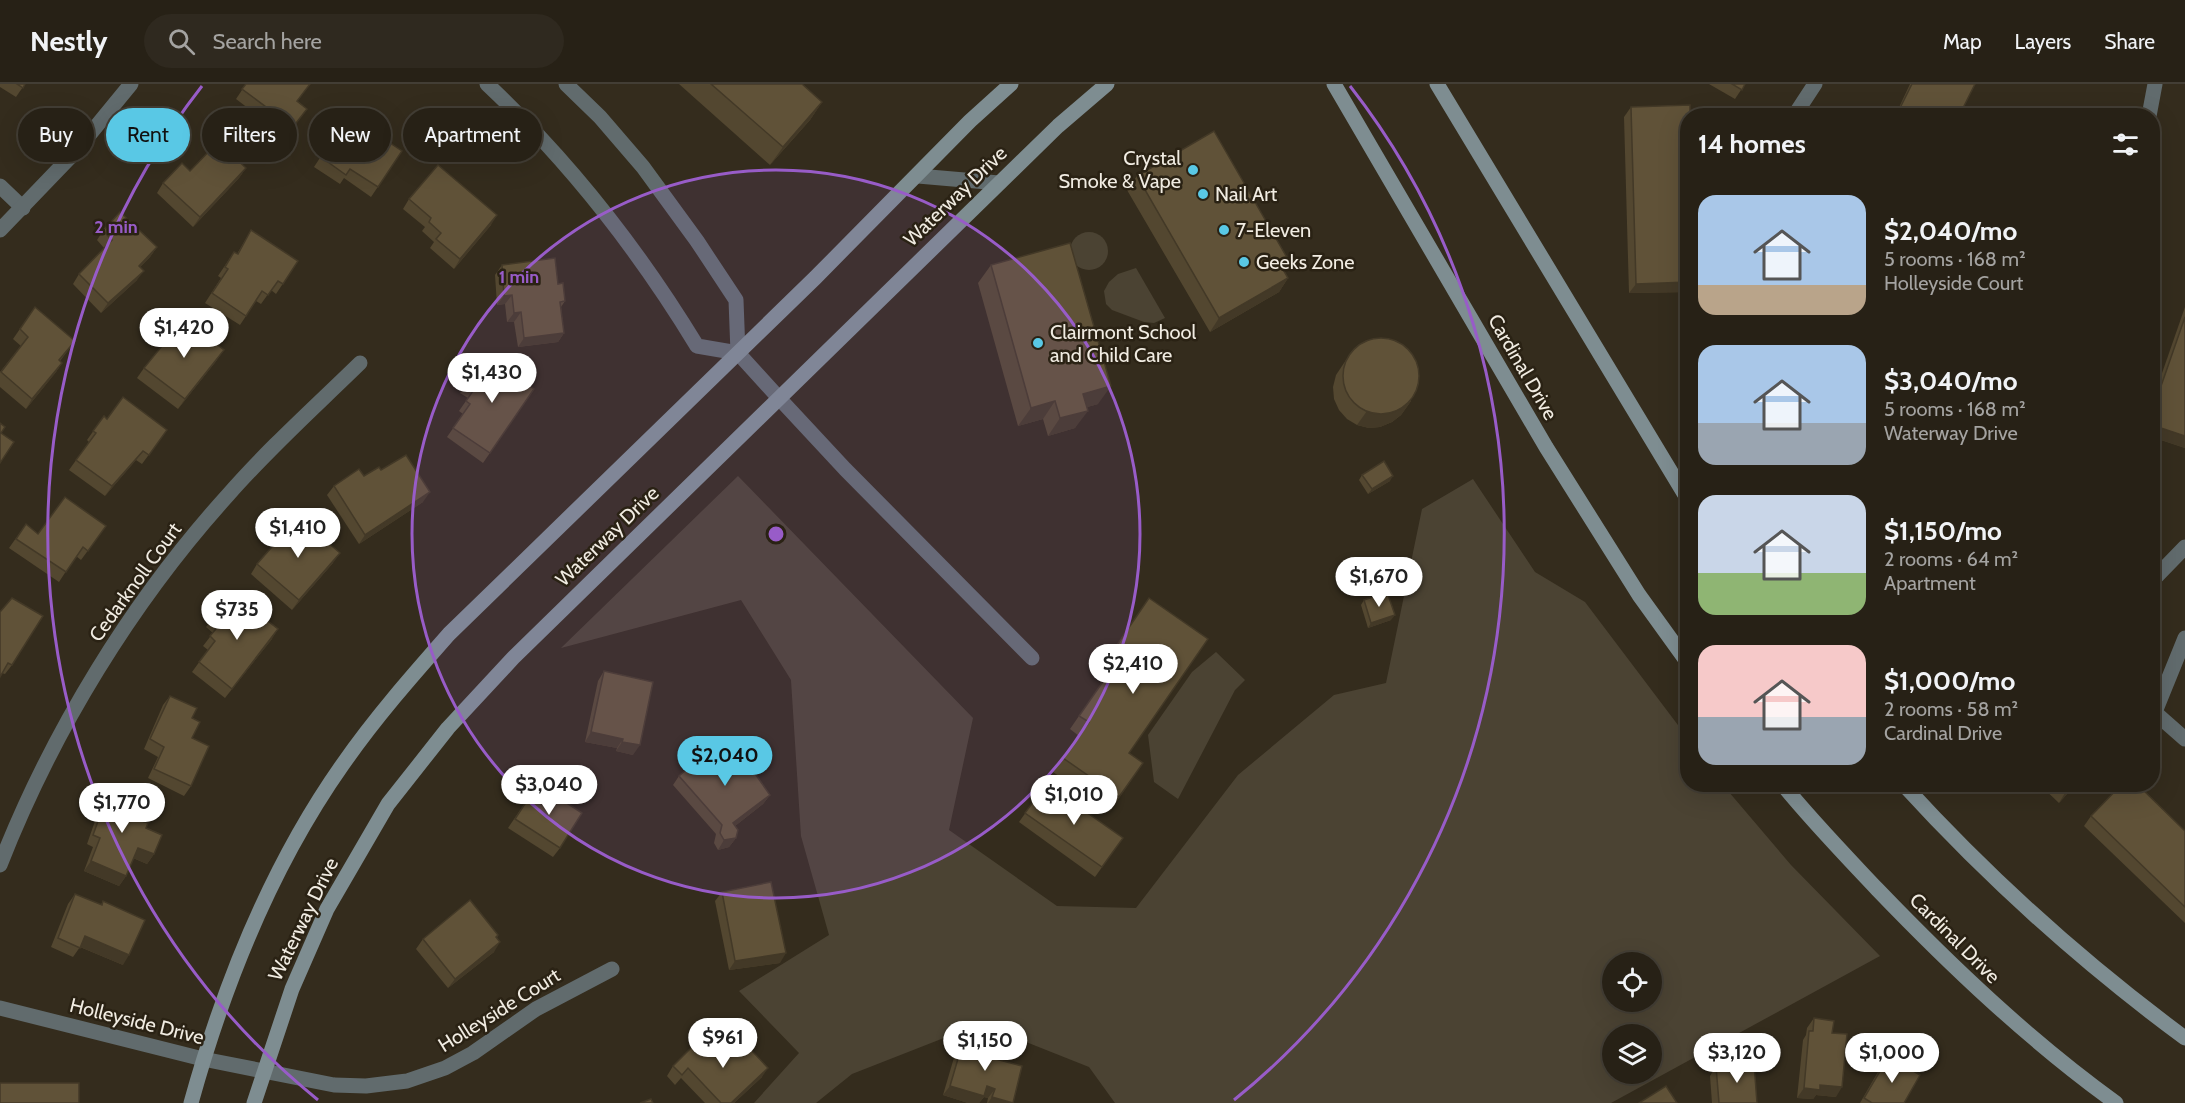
<!DOCTYPE html>
<html lang="en">
<head>
<meta charset="utf-8">
<style>
  :root { --surface:#272116; --page:#2f291f; --text:#f1f3f6; --muted:#a4a3a1; --line:#433e35; --accent:#59c8e5 }
  body { margin:0; font-family:Cabin,sans-serif; background:var(--page); color:var(--text); height:100vh; display:flex; flex-direction:column; font-size:22px; white-space:nowrap }
  * { box-sizing:border-box; margin:0 }
  p { font-size:20px; color:var(--muted) }
  .icon { flex:none; width:33px; height:33px; fill:none; stroke:currentColor; stroke-width:2; stroke-linecap:round; stroke-linejoin:round }
  .map { position:relative; flex:1; overflow:hidden }
  .side { position:absolute; left:1680px; top:24px; width:480px; height:684px; display:flex; flex-direction:column; background:var(--surface); border-radius:24px; box-shadow:0 6px 24px #0002,0 0 0 2px var(--line) }
  .side>* { flex:none }
  .guide { position:absolute; left:18px; top:24px; width:570px; height:54px; display:flex; gap:12px }
  .buttons { position:absolute; left:1602px; top:868px; display:grid; gap:12px }
  .buttons a { display:grid; place-items:center; width:60px; height:60px; border-radius:50%; background:var(--surface); box-shadow:0 6px 24px #0002,0 0 0 2px var(--line); font-size:30px }
  .price { position:absolute; translate:-50% -51px; padding:0 14px; border-radius:21px; background:#fff; color:#222; font-size:20px; line-height:39px; filter:drop-shadow(0 2px 3px #0008) }
  .price::after { content:''; position:absolute; left:50%; top:36px; width:18px; height:14px; margin-left:-9px; background:inherit; clip-path:polygon(0 0,100% 0,50% 100%) }
  .price.on { background:var(--accent); color:#111 }
  ul { padding:0; list-style:none }
  li { display:flex; align-items:center; gap:18px; height:150px; padding:0 18px }
  li span { display:grid; place-items:center; flex:none; width:168px; height:120px; border-radius:18px; color:#555 }
  li>.icon { margin-inline-start:auto }
  span .icon { width:72px; height:72px; fill:#fffc; stroke-width:1 }
  li b { font-size:26px }
  h2 { display:flex; justify-content:space-between; align-items:center; height:72px; padding:0 18px; font-size:26px }
  .pill { padding:0 21px; border-radius:27px; background:var(--surface); box-shadow:0 6px 24px #0002,0 0 0 2px var(--line); font-size:21px; line-height:54px }
  .pill.on { background:var(--accent); color:#111 }
  header { display:flex; align-items:center; gap:36px; box-sizing:border-box; height:84px; padding:0 30px; background:var(--surface); border-bottom:2px solid var(--line) }
  header strong { font-size:28px }
  nav { display:flex; gap:33px; margin-inline-start:auto; font-size:21px }
  .search { width:420px; height:54px; background:var(--page); display:flex; align-items:center; gap:15px; box-sizing:border-box; padding:0 21px; border-radius:33px; color:var(--muted); font-size:22px }
  .map>svg:first-child { display:block }
  .green { fill:#4b4333; fill-rule:evenodd }
  .lines { fill:none; stroke-linecap:round; stroke-linejoin:round }
  .lane { stroke:#616b6d; stroke-width:15 }
  .street { stroke:#616b6d; stroke-width:15 }
  .secondary { stroke:#7e8d91; stroke-width:15 }
  .wall { fill:#534730 }
  .shaded-wall { fill:#433927 }
  .building { fill:#605238; stroke:#433927; stroke-width:1.5 }
  .ring { fill:none; stroke:#985cc8; stroke-width:3 }
  .poi-dot { fill:#59c8e5; stroke:#2a2214; stroke-width:2 }
  .labels { text-anchor:middle; dominant-baseline:central; stroke-width:5; stroke-linejoin:round; paint-order:stroke }
  .poi-label { font-size:20px; fill:#f1ece2; stroke:#2a2214; text-anchor:start }
  .street-label { font-size:20px; fill:#f1ece2; stroke:#2a2214 }
  .centre { fill:#985cc8; stroke:#2a2214; stroke-width:3 }
  .ring-label { font-size:18px; text-anchor:middle; font-weight:bold; fill:#985cc8; stroke:#2a2214; stroke-width:5; stroke-linejoin:round; paint-order:stroke }
</style>
</head>
<body>
<header>
<strong>Nestly</strong>
<div class="search"><svg class="icon" aria-label="search" viewBox="0 0 24 24"><circle cx="10" cy="10" r="6"/><path d="M15 15l6 6"/></svg>Search here</div>
<nav><a>Map</a><a>Layers</a><a>Share</a></nav>
</header>
<div class="map">
<svg width="2185" height="1019" viewBox="0 0 2185 1019">
  <rect width="100%" height="100%" fill="#342c1d"/>
  <g class="green">
    <circle cx="1089" cy="167" r="19"/>
    <polygon points="1136,184 1165,234 1154,239 1144,238 1112,226 1106,220 1104,207 1109,198 1118,190"/>
    <path d="M738,392L973,634L949,746L1057,822L1136,824L1238,691L1334,611L1386,599L1422,425L1473,395L1535,488L1585,518L1687,653L1688,700L1723,701L1791,781L1880,872L1611,1019H1115L1089,983L993,945L977,941L852,990L816,1019H754L799,969L739,907L829,851L801,752L791,596L741,516L561,564ZM1612,879H1652V918H1612ZM1612,951H1652V990H1612Z"/>
    <polygon points="1216,568 1245,596 1235,606 1178,715 1154,698 1148,651 1192,588"/>
  </g>
  <g class="lines">
    <g class="lane">
      <polyline points="918,92 999,99"/>
      <polyline points="778,313 845,385 1032,574"/>
    </g>
    <g class="street">
      <path d="M487,0C570,78 638,165 697,262L738,269L778,313"/>
      <polyline points="566,0 600,33 643,83 697,157 736,216 738,269"/>
      <polyline points="1794,32 1815,0"/>
      <polyline points="2149,32 2155,0"/>
      <polyline points="0,102 23,124"/>
      <polyline points="0,146 76,67 131,0"/>
      <polyline points="2152,497 2185,463"/>
      <polyline points="2152,626 2185,655"/>
      <polyline points="2155,628 2185,554"/>
      <path d="M0,781C52,648 132,517 228,411C269,364 316,322 360,279"/>
      <polyline points="0,924 203,975 334,1001 366,1002 407,997 445,984 473,969 536,925 612,885"/>
    </g>
    <g class="secondary">
      <polyline points="1334,0 1546,363 1639,511 1688,579"/>
      <polyline points="1437,0 1688,416"/>
      <path d="M1782,700C1812,737 1845,771 1877,805C1952,883 2029,956 2116,1019"/>
      <path d="M1903,700C1988,793 2083,879 2185,954"/>
      <path d="M191,1019C224,900 271,782 343,680C375,634 412,592 449,550L815,194L970,37L1011,0"/>
      <polyline points="254,1019 292,905 327,825 388,720 448,644 513,574 1058,42 1107,0"/>
    </g>
  </g>
  <g class="wall">
    <polygon points="0,0 25,0 16,13 0,3"/>
    <polygon points="246,0 297,18 307,25 286,53 236,15"/>
    <polygon points="679,0 802,0 822,18 810,36 770,81"/>
    <polygon points="1709,0 1745,0 1735,15"/>
    <polygon points="1910,0 1975,0 1959,32 1895,32"/>
    <polygon points="1631,23 1688,208 1629,209 1624,33"/>
    <polygon points="348,31 402,67 371,113 344,94 340,100 314,83"/>
    <polygon points="246,84 239,94 193,143 157,109 163,99"/>
    <polygon points="1137,92 1289,177 1283,186 1288,194 1279,208 1210,248 1127,106"/>
    <polygon points="409,115 491,141 454,185 430,164 434,158 422,147 425,143 403,125"/>
    <polygon points="251,146 298,177 276,210 271,206 261,220 256,217 240,241 205,219 221,194 218,192 234,168 237,170"/>
    <polygon points="103,147 157,163 150,173 140,183 137,196 101,229 73,200 79,190 104,164 97,156"/>
    <polygon points="502,181 558,200 565,217 561,223 564,249 558,258 518,263 514,238 507,238 505,220 497,221 495,191"/>
    <polygon points="991,181 1098,320 1087,323 1075,344 1048,352 1043,335 1018,342 978,199"/>
    <polygon points="35,223 75,257 60,277 62,279 56,288 26,325 0,303 0,288 21,262 13,255"/>
    <polygon points="2185,223 2185,364 2152,353 2152,318"/>
    <polygon points="1352,267 1411,317 1401,331 1392,338 1380,343 1369,344 1357,341 1347,335 1339,326 1334,315 1333,303 1336,291"/>
    <polygon points="487,272 534,305 483,379 447,353 463,330 459,327 468,314 460,309"/>
    <polygon points="217,276 178,325 137,294 144,284"/>
    <polygon points="104,332 107,335 167,346 142,380 136,376 105,412 69,386 89,358 87,356"/>
    <polygon points="381,386 423,418 359,460 327,411 334,402"/>
    <polygon points="1362,391 1390,397 1368,410 1359,396"/>
    <polygon points="26,440 38,450 106,442 81,476 76,472 59,498 9,464"/>
    <polygon points="333,479 292,526 251,490 257,480"/>
    <polygon points="1149,514 1129,669 1143,679 1110,727 1053,688 1079,652 1070,645 1115,580 1107,575"/>
    <polygon points="1364,516 1391,536 1368,544 1361,521"/>
    <polygon points="0,528 12,581 5,590 2,589"/>
    <polygon points="213,534 272,555 225,614 192,588 208,566 203,562 213,549 206,543"/>
    <polygon points="604,587 633,671 616,667 617,664 585,658 598,597"/>
    <polygon points="170,612 192,634 191,702 184,712 148,694 158,673 144,665 163,621"/>
    <polygon points="745,684 770,711 763,720 735,742 736,754 729,763 718,766 714,759 716,750 673,701 679,692"/>
    <polygon points="1046,700 1123,754 1095,793 1019,738"/>
    <polygon points="2039,700 2076,700 2059,719"/>
    <polygon points="109,707 146,744 154,770 147,780 133,774 126,792 119,802 84,787 93,763 87,760 102,717"/>
    <polygon points="531,710 560,764 553,773 508,744"/>
    <polygon points="2091,732 2185,747 2185,839 2084,742"/>
    <polygon points="722,808 780,879 729,886 715,817"/>
    <polygon points="75,810 101,821 103,817 123,881 80,863 73,873 51,863 68,820"/>
    <polygon points="498,851 497,854 494,868 448,904 416,865 423,855"/>
    <polygon points="1814,934 1832,949 1836,1013 1816,1011 1813,1015 1797,1014 1803,956 1806,951 1807,944"/>
    <polygon points="965,951 984,972 1012,1019 987,1019 988,1014 984,1013 979,1019 968,1019 943,1011 958,960"/>
    <polygon points="1889,972 1904,1019 1860,1019 1882,981"/>
    <polygon points="718,973 762,993 734,1019 705,1019 681,994 675,1001 667,992 673,982"/>
    <polygon points="1716,982 1757,1019 1712,1019 1710,992"/>
  </g>
  <g class="shaded-wall">
    <polygon points="822,18 810,36 770,81 783,63"/>
    <polygon points="246,84 239,94 193,143 200,133"/>
    <polygon points="497,131 491,141 454,185 460,175"/>
    <polygon points="157,163 150,173 132,191 139,182"/>
    <polygon points="1289,177 1279,191 1281,182"/>
    <polygon points="144,187 137,196 101,229 108,219"/>
    <polygon points="1288,194 1279,208 1210,248 1219,234"/>
    <polygon points="1688,198 1688,208 1629,209 1636,200"/>
    <polygon points="512,211 505,220 497,221 504,212"/>
    <polygon points="521,228 514,238 507,238 514,229"/>
    <polygon points="564,249 558,258 518,263 524,254"/>
    <polygon points="224,266 217,276 178,325 185,315"/>
    <polygon points="62,279 56,288 26,325 32,315"/>
    <polygon points="1111,302 1098,320 1071,328 1083,310"/>
    <polygon points="1055,317 1043,335 1018,342 1031,324"/>
    <polygon points="1411,317 1401,331 1392,338 1380,343 1369,344 1357,341 1367,327"/>
    <polygon points="1088,327 1075,344 1048,352 1060,334"/>
    <polygon points="2152,341 2185,352 2185,364 2152,353"/>
    <polygon points="143,367 136,376 105,412 112,402"/>
    <polygon points="1393,392 1390,397 1368,410 1372,405"/>
    <polygon points="430,408 423,418 359,460 365,451"/>
    <polygon points="340,469 333,479 292,526 299,516"/>
    <polygon points="1395,531 1391,536 1368,544 1371,539"/>
    <polygon points="278,545 272,555 225,614 232,605"/>
    <polygon points="591,648 623,655 617,664 585,658"/>
    <polygon points="622,658 640,661 633,671 616,667"/>
    <polygon points="2074,700 2076,700 2059,719 2065,709"/>
    <polygon points="770,711 763,720 726,749 733,739"/>
    <polygon points="736,754 729,763 718,766 724,756"/>
    <polygon points="138,764 154,770 147,780 131,773"/>
    <polygon points="91,777 126,792 119,802 84,787"/>
    <polygon points="85,852 129,871 123,881 78,862"/>
    <polygon points="500,858 494,868 448,904 455,895"/>
    <polygon points="786,869 780,879 729,886 735,877"/>
    <polygon points="768,984 762,993 734,1019 731,1019"/>
    <polygon points="1820,1001 1842,1003 1836,1013 1816,1011 1813,1015 1797,1014 1804,1004"/>
    <polygon points="950,1002 987,1002 995,1005 988,1014 984,1013 979,1019 968,1019 943,1011"/>
    <polygon points="992,1013 1012,1019 988,1019"/>
  </g>
  <g class="building">
    <polygon points="17,0 25,0 23,4"/>
    <polygon points="246,0 310,0 297,17 307,25 293,43 242,5"/>
    <polygon points="711,0 802,0 822,18 783,63"/>
    <polygon points="1732,0 1745,0 1742,6"/>
    <polygon points="1912,0 1975,0 1959,32 1899,32 1897,30"/>
    <polygon points="1690,21 1690,32 1688,32 1688,198 1636,200 1631,23"/>
    <polygon points="348,31 402,67 378,103 350,85 346,91 321,73"/>
    <polygon points="1214,47 1289,177 1281,182 1288,194 1219,234 1137,92"/>
    <polygon points="218,58 246,84 200,133 163,99 182,79 190,87"/>
    <polygon points="438,81 497,131 460,175 436,155 441,149 429,138 431,134 409,115"/>
    <polygon points="120,128 157,163 139,182 144,187 108,219 79,190 112,156 103,147"/>
    <polygon points="251,146 298,177 283,200 278,197 268,211 262,207 246,232 212,209 228,185 225,183 234,168 238,170"/>
    <polygon points="1070,159 1111,302 1083,310 1088,327 1060,334 1055,317 1031,324 991,181"/>
    <polygon points="555,174 558,200 563,199 565,217 560,218 564,249 524,254 521,228 514,229 512,211 504,212 502,181"/>
    <polygon points="35,223 75,257 59,276 62,279 32,315 1,288 28,253 20,245"/>
    <polygon points="2185,233 2185,352 2152,341 2152,328"/>
    <polygon points="184,235 224,266 185,315 144,284"/>
    <circle cx="1381" cy="292" r="38"/>
    <polygon points="487,272 534,305 490,369 453,344 470,320 466,317 475,304 467,299"/>
    <polygon points="123,313 167,346 149,371 143,367 112,402 76,376 96,349 93,347 104,332 107,335"/>
    <polygon points="0,339 5,343 1,349 14,358 0,379"/>
    <polygon points="406,371 430,408 365,451 334,402 359,385 364,392 379,383 381,386"/>
    <polygon points="1384,377 1393,392 1372,405 1362,391"/>
    <polygon points="65,413 106,442 88,467 83,463 66,488 16,455 26,440 38,450"/>
    <polygon points="298,433 340,469 299,516 257,480"/>
    <polygon points="1387,508 1395,531 1371,539 1364,516"/>
    <polygon points="232,509 278,545 232,605 199,578 215,557 210,552 220,540 213,534"/>
    <polygon points="12,514 43,532 12,581 8,579 0,593 0,528"/>
    <polygon points="1149,514 1208,555 1129,669 1143,679 1119,713 1063,674 1089,638 1079,632 1125,566 1117,561"/>
    <polygon points="604,587 653,598 640,661 622,658 623,655 591,648"/>
    <polygon points="170,612 197,624 192,634 200,638 192,654 209,662 191,702 154,685 164,663 150,655"/>
    <polygon points="721,655 745,684 749,681 770,711 733,739 738,746 736,754 724,756 720,749 722,741 679,692"/>
    <polygon points="538,700 582,729 560,764 515,735"/>
    <polygon points="1046,700 1123,754 1102,783 1025,729"/>
    <polygon points="2056,700 2074,700 2065,709"/>
    <polygon points="2122,700 2137,700 2185,747 2185,823 2091,732"/>
    <polygon points="109,707 141,719 135,735 148,739 146,744 162,751 154,770 138,764 126,792 91,777 100,754 93,751"/>
    <polygon points="771,798 786,869 735,877 722,808"/>
    <polygon points="75,810 102,821 103,817 145,836 129,871 85,852 80,864 58,854"/>
    <polygon points="470,816 498,851 496,853 500,858 455,895 423,855"/>
    <polygon points="1814,934 1834,937 1832,949 1847,950 1842,1003 1820,1001 1820,1006 1804,1004 1809,947 1813,947"/>
    <polygon points="965,951 988,957 984,972 1022,982 1013,1019 992,1013 995,1005 987,1002 984,1012 950,1002"/>
    <polygon points="739,953 768,984 731,1019 721,1019 688,984 682,991 673,982 700,955 718,973"/>
    <polygon points="1889,972 1920,991 1904,1019 1872,1019 1864,1014"/>
    <polygon points="1754,979 1757,1019 1719,1019 1716,982"/>
    <rect x="0" y="999" width="79" height="20"/>
    <polygon points="1666,1002 1677,1019 1639,1019"/>
    <polygon points="651,1015 653,1019 640,1019"/>
  </g>
  <circle cx="776" cy="450" r="364" fill="#985cc8" fill-opacity=".12"/>
  <g class="ring">
    <circle cx="776" cy="450" r="364"/>
    <path d="M318 1016A728 728 0 0 1 202 2M1350 2A728 728 0 0 1 1234 1016"/>
  </g>
  <g class="poi-dot">
    <circle cx="1193" cy="86" r="6"/>
    <circle cx="1203" cy="110" r="6"/>
    <circle cx="1224" cy="146" r="6"/>
    <circle cx="1244" cy="178" r="6"/>
    <circle cx="1038" cy="259" r="6"/>
  </g>
  <g class="labels">
    <g class="poi-label">
      <text x="1181" y="74" text-anchor="end">Crystal<tspan x="1181" dy="23">Smoke &amp; Vape</tspan></text>
      <text x="1215" y="110">Nail Art</text>
      <text x="1236" y="146">7-Eleven</text>
      <text x="1256" y="178">Geeks Zone</text>
      <text x="1050" y="248">Clairmont School<tspan x="1050" dy="23">and Child Care</tspan></text>
    </g>
    <g class="street-label">
      <text transform="translate(955 112) rotate(-44)">Waterway Drive</text>
      <text transform="translate(1523 283) rotate(60)">Cardinal Drive</text>
      <text transform="translate(607 452) rotate(-44)">Waterway Drive</text>
      <text transform="translate(135 498) rotate(-54)">Cedarknoll Court</text>
      <text transform="translate(303 835) rotate(-64)">Waterway Drive</text>
      <text transform="translate(1955 854) rotate(45)">Cardinal Drive</text>
      <text transform="translate(499 926) rotate(-32)">Holleyside Court</text>
      <text transform="translate(137 937) rotate(14)">Holleyside Drive</text>
    </g>
  </g>
  <circle cx="776" cy="450" r="9" class="centre"/>
  <g class="ring-label">
    <text x="116" y="149">2 min</text>
    <text x="519" y="199">1 min</text>
  </g>
</svg>
<div class="buttons">
<a><svg class="icon" aria-label="locate" viewBox="0 0 24 24"><circle cx="12" cy="12" r="6"/><path d="M12 2v4M12 18v4M2 12h4M18 12h4"/></svg></a>
<a><svg class="icon" aria-label="layers" viewBox="0 0 24 24"><path d="M12 4l9 5-9 5-9-5zM3 14l9 5 9-5"/></svg></a>
</div>
<b class="price" style="left:184px;top:275px">$1,420</b>
<b class="price" style="left:492px;top:320px">$1,430</b>
<b class="price" style="left:298px;top:475px">$1,410</b>
<b class="price" style="left:1379px;top:524px">$1,670</b>
<b class="price" style="left:237px;top:557px">$735</b>
<b class="price" style="left:1133px;top:611px">$2,410</b>
<b class="price on" style="left:725px;top:703px">$2,040</b>
<b class="price" style="left:549px;top:732px">$3,040</b>
<b class="price" style="left:1074px;top:742px">$1,010</b>
<b class="price" style="left:122px;top:750px">$1,770</b>
<b class="price" style="left:723px;top:985px">$961</b>
<b class="price" style="left:985px;top:988px">$1,150</b>
<b class="price" style="left:1737px;top:1000px">$3,120</b>
<b class="price" style="left:1892px;top:1000px">$1,000</b>
<div class="guide">
<a class="pill">Buy</a>
<a class="pill on">Rent</a>
<a class="pill">Filters</a>
<a class="pill">New</a>
<a class="pill">Apartment</a>
</div>
<section class="side">
<h2>14 homes<svg class="icon" aria-label="filters" viewBox="0 0 24 24"><path d="M4 7h16M4 17h16"/><circle cx="9" cy="7" r="2"/><circle cx="15" cy="17" r="2"/></svg></h2>
<ul>
<li><span style="background:linear-gradient(#a9c7e8 75%,#b9a48a 0)"><svg class="icon" aria-label="home" viewBox="0 0 24 24"><path d="M3 11l9-7 9 7M6 9v11h12V9"/></svg></span><div><b>$2,040/mo</b><p>5 rooms · 168 m²</p><p>Holleyside Court</p></div></li>
<li><span style="background:linear-gradient(#a9c7e8 65%,#9aa5b1 0)"><svg class="icon" aria-label="home" viewBox="0 0 24 24"><path d="M3 11l9-7 9 7M6 9v11h12V9"/></svg></span><div><b>$3,040/mo</b><p>5 rooms · 168 m²</p><p>Waterway Drive</p></div></li>
<li><span style="background:linear-gradient(#c9d6e8 65%,#8fb573 0)"><svg class="icon" aria-label="home" viewBox="0 0 24 24"><path d="M3 11l9-7 9 7M6 9v11h12V9"/></svg></span><div><b>$1,150/mo</b><p>2 rooms · 64 m²</p><p>Apartment</p></div></li>
<li><span style="background:linear-gradient(#f6c9c9 60%,#9aa5b1 0)"><svg class="icon" aria-label="home" viewBox="0 0 24 24"><path d="M3 11l9-7 9 7M6 9v11h12V9"/></svg></span><div><b>$1,000/mo</b><p>2 rooms · 58 m²</p><p>Cardinal Drive</p></div></li>
</ul>
</section>
</div>
</body>
</html>
